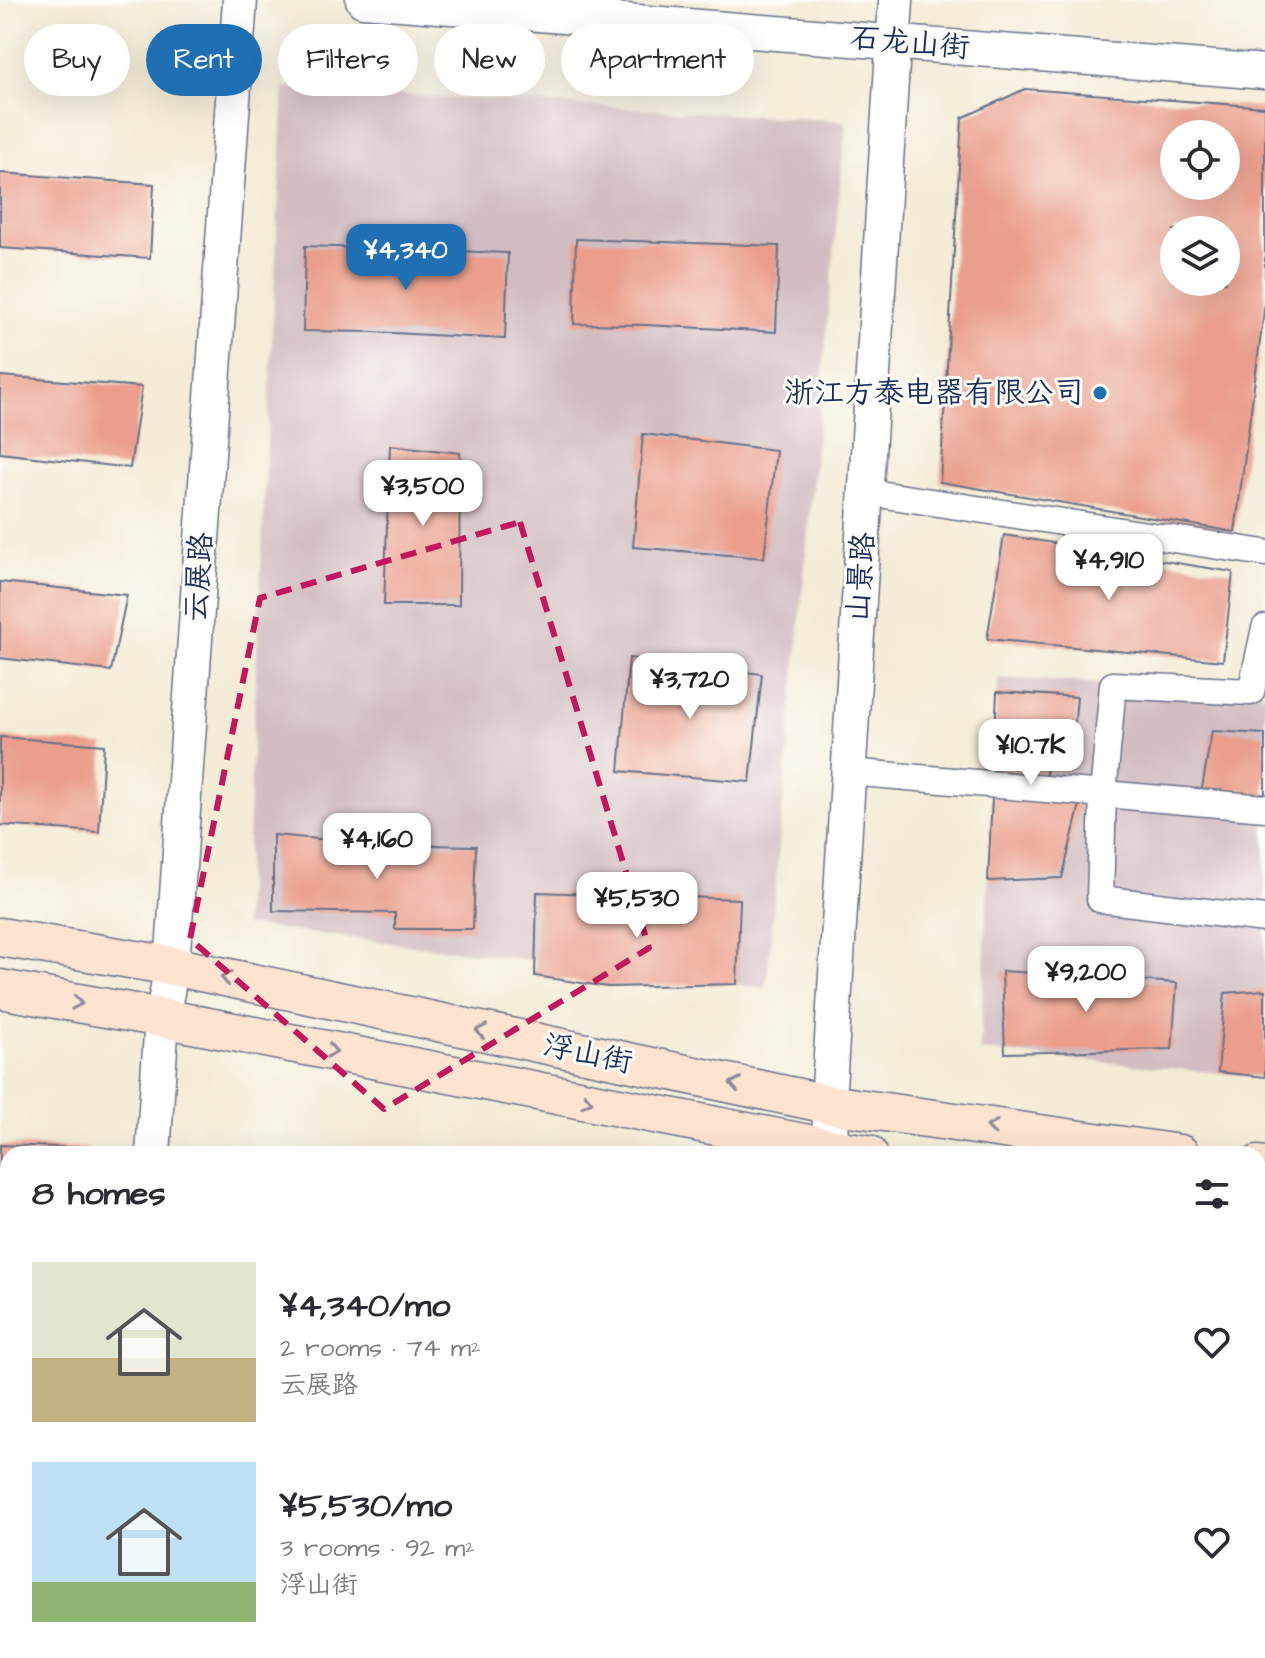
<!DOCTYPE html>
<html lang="en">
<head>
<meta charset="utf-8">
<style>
  :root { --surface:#fff; --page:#f7f7f7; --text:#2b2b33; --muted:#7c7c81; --accent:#1f6fb2 }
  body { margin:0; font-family:"Architects Daughter","LXGW WenKai TC",sans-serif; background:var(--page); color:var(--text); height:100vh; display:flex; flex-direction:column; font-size:30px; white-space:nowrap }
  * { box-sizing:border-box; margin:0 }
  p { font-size:26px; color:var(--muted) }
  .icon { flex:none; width:44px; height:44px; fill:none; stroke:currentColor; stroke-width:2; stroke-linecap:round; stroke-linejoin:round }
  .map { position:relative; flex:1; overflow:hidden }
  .side { position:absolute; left:0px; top:1146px; width:1266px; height:512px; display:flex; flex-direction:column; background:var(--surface); border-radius:24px 24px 0 0; box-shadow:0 8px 32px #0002 }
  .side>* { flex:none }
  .banner { position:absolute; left:24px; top:24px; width:800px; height:72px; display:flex; gap:16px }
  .fabs { position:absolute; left:1160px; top:120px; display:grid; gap:16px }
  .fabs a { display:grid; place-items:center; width:80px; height:80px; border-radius:50%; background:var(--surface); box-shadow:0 8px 32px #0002; font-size:40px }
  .price { position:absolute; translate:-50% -68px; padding:0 18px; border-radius:16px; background:#fff; color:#222; font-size:26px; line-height:52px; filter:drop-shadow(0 2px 4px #0008) }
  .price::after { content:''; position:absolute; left:50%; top:48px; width:24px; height:18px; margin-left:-12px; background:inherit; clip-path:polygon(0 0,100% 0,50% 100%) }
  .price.active { background:var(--accent); color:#fff }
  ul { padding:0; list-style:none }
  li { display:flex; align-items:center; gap:24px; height:200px; padding:0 32px }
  li span { display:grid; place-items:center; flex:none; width:224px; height:160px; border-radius:0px; color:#555 }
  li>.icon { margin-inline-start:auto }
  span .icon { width:96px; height:96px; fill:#fffc; stroke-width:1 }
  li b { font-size:34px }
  h2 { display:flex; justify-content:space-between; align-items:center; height:96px; padding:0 32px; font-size:34px }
  .pill { padding:0 28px; border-radius:36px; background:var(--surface); box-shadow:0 8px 32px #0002; font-size:28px; line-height:72px }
  .pill.active { background:var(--accent); color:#fff }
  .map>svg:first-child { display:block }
  .industrial { fill:#d2bec2 }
  .building { fill:#ea9e8b; fill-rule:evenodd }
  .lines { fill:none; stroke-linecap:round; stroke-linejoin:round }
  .minor-casing { stroke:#677188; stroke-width:29 }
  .tertiary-casing { stroke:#677188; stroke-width:37 }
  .secondary-casing { stroke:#677188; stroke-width:41 }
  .minor { stroke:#fff; stroke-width:26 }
  .tertiary { stroke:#fff; stroke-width:34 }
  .secondary { stroke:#fde4d1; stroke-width:38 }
  .oneway { stroke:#8c8a98 }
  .marked { fill:none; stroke:#c2185b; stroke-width:6; stroke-dasharray:16 10; stroke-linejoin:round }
  .poi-dot { fill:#1f6fb2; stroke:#fdfcf7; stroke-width:3 }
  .labels { text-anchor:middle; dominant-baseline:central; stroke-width:6; stroke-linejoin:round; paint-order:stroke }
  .street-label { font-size:30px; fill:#1b2f5e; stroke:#fdfcf7 }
  .poi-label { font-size:30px; fill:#1b2f5e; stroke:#fdfcf7; text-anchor:end }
</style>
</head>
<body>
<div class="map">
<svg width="1265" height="1658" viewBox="0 0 1265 1658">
  <rect width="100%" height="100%" fill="#fdfcf7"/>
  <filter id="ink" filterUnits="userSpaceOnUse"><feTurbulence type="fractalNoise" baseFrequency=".0125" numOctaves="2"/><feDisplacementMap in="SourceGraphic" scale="16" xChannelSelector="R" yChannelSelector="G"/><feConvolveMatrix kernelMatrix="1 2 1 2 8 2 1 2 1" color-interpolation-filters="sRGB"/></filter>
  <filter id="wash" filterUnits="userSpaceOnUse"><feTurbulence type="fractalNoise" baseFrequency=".006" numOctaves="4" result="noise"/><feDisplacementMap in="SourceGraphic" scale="32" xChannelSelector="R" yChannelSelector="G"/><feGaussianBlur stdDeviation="1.8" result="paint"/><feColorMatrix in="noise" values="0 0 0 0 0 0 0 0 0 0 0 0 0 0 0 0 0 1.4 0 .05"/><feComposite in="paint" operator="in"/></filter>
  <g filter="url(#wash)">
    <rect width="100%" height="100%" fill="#f3ecd6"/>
    <g class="industrial">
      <polygon points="284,88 846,121 766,988 244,925"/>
      <polygon points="998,678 1265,693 1265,1077 980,1051"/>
      <polygon points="1258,1271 1265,1272 1265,1658 873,1658 873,1650 1258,1650"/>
    </g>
    <g id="blocks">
      <g class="building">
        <path d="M1025,89L1265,107V303L1235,532L940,482L962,118ZM1174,134H1226V186H1174ZM1174,230H1226V282H1174Z"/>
        <polygon points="0,173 154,184 150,258 0,248"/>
        <polygon points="576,239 779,246 776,332 646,325 574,324"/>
        <polygon points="305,246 508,253 505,339 374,332 303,331"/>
        <polygon points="0,376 142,387 130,468 0,453"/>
        <polygon points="643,434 776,450 764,558 633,547"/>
        <polygon points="390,445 460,453 459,605 384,605"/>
        <polygon points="1004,535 1233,572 1223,661 987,639"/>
        <polygon points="0,582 127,595 111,671 0,658"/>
        <polygon points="629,658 762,674 750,782 619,771"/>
        <polygon points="997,692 1077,697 1071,766 1047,766 1044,792 1081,800 1062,878 988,881"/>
        <polygon points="1212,731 1265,734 1265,809 1199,805"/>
        <polygon points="0,737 104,745 99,832 0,825"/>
        <polygon points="273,835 376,844 476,846 473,929 395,929 395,913 273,911"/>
        <polygon points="537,892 740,899 737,984 608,987 535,976"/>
        <polygon points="1002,971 1177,983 1172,1049 1005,1053"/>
        <polygon points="1265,990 1265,1077 1218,1072 1225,993"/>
        <polygon points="0,1145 88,1148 88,1154 8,1154 8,1219 0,1218"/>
        <polygon points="1258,1417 1265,1417 1265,1658 1013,1658 1007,1650 1258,1650"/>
        <polygon points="0,1511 8,1511 8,1650 57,1650 56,1658 0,1658"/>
      </g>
    </g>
  </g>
  <g filter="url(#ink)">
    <use href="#blocks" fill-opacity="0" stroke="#677188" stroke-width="2"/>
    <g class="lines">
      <defs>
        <g id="minor">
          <polyline points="866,492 1265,553"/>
          <polyline points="1265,628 1251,692 1113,685 1103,794 1100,899 1265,919"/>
          <polyline points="849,772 1265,808"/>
        </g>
        <g id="tertiary">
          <polyline points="363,0 1265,72"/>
          <polyline points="153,1154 162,1018 172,966 240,0"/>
          <polyline points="833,1154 828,1104 896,0"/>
          <polyline points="120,1658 121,1650"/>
          <polyline points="798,1658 798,1650"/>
        </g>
        <g id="secondary">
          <polyline points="0,937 172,966 828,1104 1180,1154"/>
          <polyline points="0,989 162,1018 834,1149 868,1154"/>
          <polyline points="1258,1165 1265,1166"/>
          <polyline points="1258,1210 1265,1211"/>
        </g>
      </defs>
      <use href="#minor" class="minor-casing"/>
      <use href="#tertiary" class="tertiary-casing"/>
      <use href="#secondary" class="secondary-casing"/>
      <use href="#minor" class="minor"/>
      <use href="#tertiary" class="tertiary"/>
      <use href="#secondary" class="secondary"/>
    </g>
    <defs><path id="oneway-chevron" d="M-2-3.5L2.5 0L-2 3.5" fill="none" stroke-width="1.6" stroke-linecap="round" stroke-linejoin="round" transform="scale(2)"/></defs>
    <g class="oneway">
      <use href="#oneway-chevron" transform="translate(226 978) rotate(-168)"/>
      <use href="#oneway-chevron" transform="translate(77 1003) rotate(10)"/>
      <use href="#oneway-chevron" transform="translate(481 1031) rotate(-168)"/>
      <use href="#oneway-chevron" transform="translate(332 1051) rotate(11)"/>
      <use href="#oneway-chevron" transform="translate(735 1084) rotate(-168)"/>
      <use href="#oneway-chevron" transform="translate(587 1101) rotate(11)"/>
      <use href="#oneway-chevron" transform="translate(992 1127) rotate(-172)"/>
    </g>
  </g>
  <path class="marked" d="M520,522L649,948L384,1109L190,939L260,598Z"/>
  <circle class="poi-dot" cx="1100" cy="393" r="8"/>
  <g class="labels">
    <g class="street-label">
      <text transform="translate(910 43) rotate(5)">石龙山街</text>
      <text transform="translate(199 577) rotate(-86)">云展路</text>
      <text transform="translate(861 577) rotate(-86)">山景路</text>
      <text transform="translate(588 1054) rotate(12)">浮山街</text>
    </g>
    <g class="poi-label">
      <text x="1084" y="393">浙江方泰电器有限公司</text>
    </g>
  </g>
</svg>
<div class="fabs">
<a><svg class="icon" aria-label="locate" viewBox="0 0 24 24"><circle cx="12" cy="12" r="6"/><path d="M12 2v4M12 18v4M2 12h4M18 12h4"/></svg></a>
<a><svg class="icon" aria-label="layers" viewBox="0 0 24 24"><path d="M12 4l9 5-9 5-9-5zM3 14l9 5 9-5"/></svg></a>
</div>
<b class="price active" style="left:406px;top:292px">¥4,340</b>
<b class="price" style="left:423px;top:528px">¥3,500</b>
<b class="price" style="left:1109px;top:602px">¥4,910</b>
<b class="price" style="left:690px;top:721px">¥3,720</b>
<b class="price" style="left:1031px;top:787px">¥10.7K</b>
<b class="price" style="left:377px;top:881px">¥4,160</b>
<b class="price" style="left:637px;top:940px">¥5,530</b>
<b class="price" style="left:1086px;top:1014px">¥9,200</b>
<div class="banner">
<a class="pill">Buy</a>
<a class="pill active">Rent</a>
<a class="pill">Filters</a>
<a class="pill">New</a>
<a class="pill">Apartment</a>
</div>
<section class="side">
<h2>8 homes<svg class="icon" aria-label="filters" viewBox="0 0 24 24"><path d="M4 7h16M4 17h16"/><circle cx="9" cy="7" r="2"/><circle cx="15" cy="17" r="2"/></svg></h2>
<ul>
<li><span style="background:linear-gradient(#dfe7d0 60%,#c2b280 0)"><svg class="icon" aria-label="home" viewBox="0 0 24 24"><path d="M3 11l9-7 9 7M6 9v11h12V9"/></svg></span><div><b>¥4,340/mo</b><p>2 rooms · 74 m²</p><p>云展路</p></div><svg class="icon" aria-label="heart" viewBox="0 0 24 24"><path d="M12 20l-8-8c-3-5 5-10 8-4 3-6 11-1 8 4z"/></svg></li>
<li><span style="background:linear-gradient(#bfe0f5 75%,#8fb573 0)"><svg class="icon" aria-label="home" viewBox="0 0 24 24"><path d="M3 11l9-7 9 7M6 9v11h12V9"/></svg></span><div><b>¥5,530/mo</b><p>3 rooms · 92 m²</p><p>浮山街</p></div><svg class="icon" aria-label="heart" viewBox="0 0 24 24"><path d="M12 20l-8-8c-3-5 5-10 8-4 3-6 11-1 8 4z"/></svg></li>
</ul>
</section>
</div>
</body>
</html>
